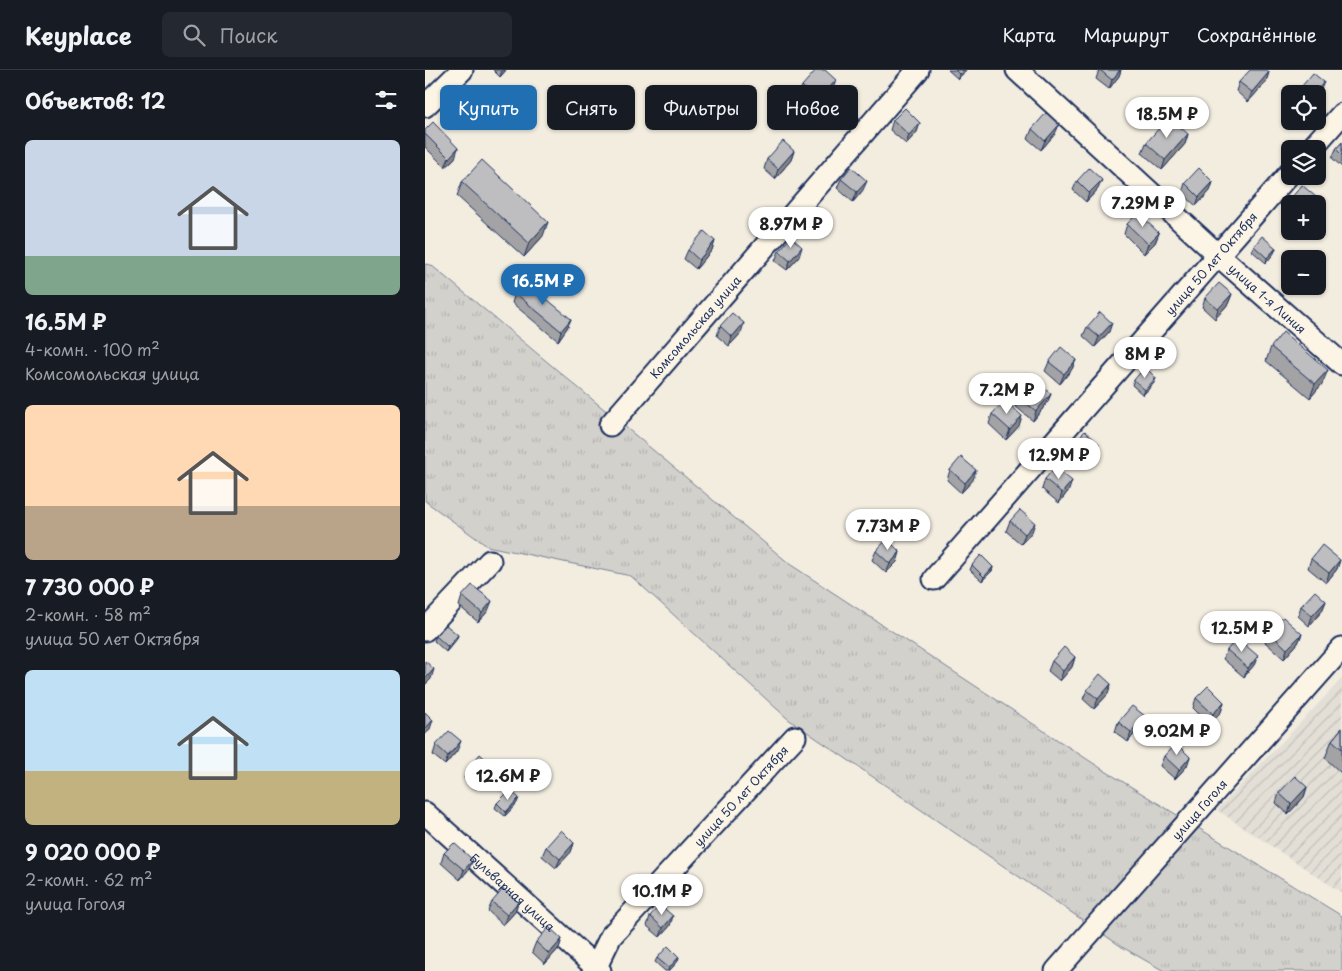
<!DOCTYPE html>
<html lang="ru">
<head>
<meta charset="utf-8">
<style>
  :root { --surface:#171b24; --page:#242831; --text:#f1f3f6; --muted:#9ea1a6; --line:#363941; --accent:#1f6fb2 }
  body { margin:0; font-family:"Playpen Sans",sans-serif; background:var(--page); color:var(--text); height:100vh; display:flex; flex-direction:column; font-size:19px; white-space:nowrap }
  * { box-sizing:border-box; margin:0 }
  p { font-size:16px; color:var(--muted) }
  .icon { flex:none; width:28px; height:28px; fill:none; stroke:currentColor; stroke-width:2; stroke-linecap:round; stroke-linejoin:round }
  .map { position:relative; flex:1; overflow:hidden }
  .drawer { display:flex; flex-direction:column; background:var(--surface); width:425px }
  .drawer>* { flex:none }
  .guide { position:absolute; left:15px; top:15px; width:475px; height:45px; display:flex; gap:10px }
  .fabs { position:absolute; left:856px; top:15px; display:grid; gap:10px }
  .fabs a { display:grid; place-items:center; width:45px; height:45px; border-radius:8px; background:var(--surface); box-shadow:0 1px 4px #0004; font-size:25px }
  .price { position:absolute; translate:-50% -42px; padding:0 11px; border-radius:18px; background:#fff; color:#222; font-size:16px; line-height:32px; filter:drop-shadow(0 1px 2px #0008) }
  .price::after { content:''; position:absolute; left:50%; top:30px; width:15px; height:11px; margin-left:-8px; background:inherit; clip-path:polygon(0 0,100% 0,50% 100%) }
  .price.current { background:var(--accent); color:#fff }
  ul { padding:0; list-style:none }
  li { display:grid; align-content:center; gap:10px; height:265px; padding:0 25px }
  li span { display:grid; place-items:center; height:155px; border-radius:8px; color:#555 }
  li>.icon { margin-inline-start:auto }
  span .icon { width:90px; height:90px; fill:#fffc; stroke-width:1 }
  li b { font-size:21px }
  h2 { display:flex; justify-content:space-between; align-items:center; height:60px; padding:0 25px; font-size:21px }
  .chip { padding:0 18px; border-radius:8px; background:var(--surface); box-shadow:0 1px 4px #0004; font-size:18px; line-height:45px }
  .chip.current { background:var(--accent); color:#fff }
  header { display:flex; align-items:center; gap:30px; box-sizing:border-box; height:70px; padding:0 25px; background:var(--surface); border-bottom:1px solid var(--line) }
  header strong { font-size:24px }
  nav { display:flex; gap:28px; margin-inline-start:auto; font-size:18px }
  .search { width:350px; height:45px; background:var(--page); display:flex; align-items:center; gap:12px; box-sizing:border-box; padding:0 18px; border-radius:8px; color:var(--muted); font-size:19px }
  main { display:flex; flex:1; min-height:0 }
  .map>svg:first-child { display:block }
  .industrial { fill:url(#industrial-furrows) }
  .grass { fill:url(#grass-tufts); stroke:#778095 }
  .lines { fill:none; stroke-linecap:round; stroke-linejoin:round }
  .minor-casing { stroke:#1b2f5e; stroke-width:25 }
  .minor { stroke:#fcf5e5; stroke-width:21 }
  .wall { fill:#a3a3a5; stroke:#1b2f5e }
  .shaded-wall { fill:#858586; stroke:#1b2f5e }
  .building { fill:#bebec0; stroke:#1b2f5e }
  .labels { text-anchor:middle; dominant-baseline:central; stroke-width:4.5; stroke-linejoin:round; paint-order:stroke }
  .street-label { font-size:12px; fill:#1b2f5e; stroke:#fcf5e5 }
</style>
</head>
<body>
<header>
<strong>Keyplace</strong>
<div class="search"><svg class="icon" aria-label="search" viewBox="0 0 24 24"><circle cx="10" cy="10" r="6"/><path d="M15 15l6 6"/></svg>Поиск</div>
<nav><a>Карта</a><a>Маршрут</a><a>Сохранённые</a></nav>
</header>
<main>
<section class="drawer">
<h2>Объектов: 12<svg class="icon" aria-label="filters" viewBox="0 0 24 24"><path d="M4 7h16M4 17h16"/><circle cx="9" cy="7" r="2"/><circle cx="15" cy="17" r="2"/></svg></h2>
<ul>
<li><span style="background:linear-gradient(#c9d6e8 75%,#7fa58c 0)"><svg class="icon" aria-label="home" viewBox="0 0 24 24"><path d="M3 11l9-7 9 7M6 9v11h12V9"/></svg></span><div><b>16.5M ₽</b><p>4-комн. · 100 m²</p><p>Комсомольская улица</p></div></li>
<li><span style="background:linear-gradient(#ffd9b3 65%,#b9a48a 0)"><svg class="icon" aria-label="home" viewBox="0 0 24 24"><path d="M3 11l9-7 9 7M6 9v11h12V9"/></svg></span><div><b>7 730 000 ₽</b><p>2-комн. · 58 m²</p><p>улица 50 лет Октября</p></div></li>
<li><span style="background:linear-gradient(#bfe0f5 65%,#c2b280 0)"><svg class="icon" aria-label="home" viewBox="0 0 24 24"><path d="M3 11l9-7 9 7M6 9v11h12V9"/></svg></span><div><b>9 020 000 ₽</b><p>2-комн. · 62 m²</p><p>улица Гоголя</p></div></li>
</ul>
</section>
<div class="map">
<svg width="917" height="901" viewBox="0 0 917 901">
  <defs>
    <pattern id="industrial-furrows" width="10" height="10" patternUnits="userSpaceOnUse" patternTransform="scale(1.25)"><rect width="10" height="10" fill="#e3dfd6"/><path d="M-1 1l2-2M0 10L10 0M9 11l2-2" fill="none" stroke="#c2c0ba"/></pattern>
    <pattern id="grass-tufts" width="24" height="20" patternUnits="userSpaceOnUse" patternTransform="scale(1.25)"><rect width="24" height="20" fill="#d3d1cc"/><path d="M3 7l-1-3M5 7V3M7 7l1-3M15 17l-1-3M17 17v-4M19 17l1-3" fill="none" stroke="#b5b4b2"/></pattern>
  </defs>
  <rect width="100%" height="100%" fill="#f3ede0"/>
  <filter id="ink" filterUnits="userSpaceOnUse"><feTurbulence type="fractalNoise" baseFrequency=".02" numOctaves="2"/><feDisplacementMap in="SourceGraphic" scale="10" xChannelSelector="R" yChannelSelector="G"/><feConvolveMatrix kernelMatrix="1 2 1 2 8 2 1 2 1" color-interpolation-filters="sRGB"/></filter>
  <g filter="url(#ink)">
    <polygon class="industrial" points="917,609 917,823 792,740"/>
    <polygon class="grass" points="0,194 6,195 366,495 677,699 917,846 917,901 739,901 697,877 363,649 206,506 62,476 0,431"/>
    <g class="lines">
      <defs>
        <g id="minor">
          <path id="s1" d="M592,0L793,185L917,294"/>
          <polyline points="0,36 37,0"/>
          <polyline points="886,79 917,44"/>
          <path id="s2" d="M185,355L493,0"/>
          <path id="s3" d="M509,509L865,103"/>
          <polyline points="0,560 65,491"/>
          <path id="s4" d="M0,743L175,901"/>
          <path id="s5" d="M169,901L186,866L370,667"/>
          <path id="s6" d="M631,901L917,578"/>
        </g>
      </defs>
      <use href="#minor" class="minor-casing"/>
      <use href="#minor" class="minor"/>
    </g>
    <g class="wall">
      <polygon points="68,0 81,0 75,7"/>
      <polygon points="523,0 541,0 533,9"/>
      <polygon points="674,0 696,0 694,6 684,19 671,9"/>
      <polygon points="844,2 841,12 823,32 811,21 814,12"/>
      <polygon points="377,16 408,19 390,40 373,26"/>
      <polygon points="877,16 897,17 891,24 879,24 875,20"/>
      <polygon points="33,24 56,27 54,32 45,42 31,29"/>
      <polygon points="468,50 495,53 492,62 481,74 465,60"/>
      <polygon points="607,59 630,64 616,80 603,69"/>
      <polygon points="0,60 30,88 20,97 0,77"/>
      <polygon points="763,64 760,74 737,100 717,83 721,73"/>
      <polygon points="917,72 917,97 907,88 911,79"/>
      <polygon points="369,81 366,90 350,109 339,99 342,89"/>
      <polygon points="416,109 438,120 428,132 412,118"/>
      <polygon points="652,111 673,119 661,132 648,120"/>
      <polygon points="37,112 118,166 99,187 32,126"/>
      <polygon points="788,112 785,121 771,136 757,123 760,113"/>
      <polygon points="867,127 891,127 888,134 865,134 865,138 863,136"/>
      <polygon points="404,147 403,152 394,162 382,152 384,148"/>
      <polygon points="702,154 734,163 730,173 719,184 699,164"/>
      <polygon points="290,171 287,180 271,199 259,189 263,180"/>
      <polygon points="829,176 851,178 849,183 841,193 827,181"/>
      <polygon points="354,181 374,187 362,200 350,191"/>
      <polygon points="90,223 146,249 142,258 133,271 87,233"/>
      <polygon points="807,224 803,234 790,249 777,237 780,228"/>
      <polygon points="295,256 316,263 304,276 292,266"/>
      <polygon points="662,257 684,262 670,277 658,266"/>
      <polygon points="846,277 897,314 885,328 841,291"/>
      <polygon points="651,290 647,299 635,314 620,301 624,292"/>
      <polygon points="731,308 729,313 718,325 707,315 709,310"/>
      <polygon points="626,324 622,333 608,351 590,336 594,327"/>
      <polygon points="567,344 594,356 581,370 564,354"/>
      <polygon points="649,372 670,384 660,395 646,381"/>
      <polygon points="525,400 548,410 536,423 522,410"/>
      <polygon points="620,409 644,420 634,433 617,419"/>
      <polygon points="585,451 607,462 596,474 581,461"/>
      <polygon points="451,481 475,482 472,492 461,503 447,490"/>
      <polygon points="886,489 915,490 912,499 901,513 883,498"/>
      <polygon points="547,495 568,497 567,501 557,511 545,500"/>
      <polygon points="37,526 63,541 53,552 34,536"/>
      <polygon points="901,531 897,541 884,556 873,546 876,536"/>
      <polygon points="844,562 877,564 873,573 859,589 840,572"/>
      <polygon points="33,565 31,570 21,582 9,571 11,566"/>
      <polygon points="802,580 833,586 829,595 819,607 798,589"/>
      <polygon points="650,587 647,597 635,611 623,601 627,591"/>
      <polygon points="686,614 683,624 669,639 658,629 662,620"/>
      <polygon points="771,628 799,632 796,642 784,654 768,638"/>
      <polygon points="693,652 716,655 703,672 690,662"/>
      <polygon points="917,658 917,704 900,688 907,670"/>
      <polygon points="11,675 32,681 20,695 8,685"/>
      <polygon points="739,686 762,696 750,709 735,696"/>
      <polygon points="67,695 64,704 51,719 39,708 43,699"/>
      <polygon points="882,717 879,727 863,744 851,733 854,723"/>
      <polygon points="72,733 92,733 80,746 70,738"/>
      <polygon points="149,773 146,782 131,798 117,786 121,777"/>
      <polygon points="19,783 44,799 35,810 16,793"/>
      <polygon points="67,832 93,832 90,842 78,855 63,841"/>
      <polygon points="225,846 245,856 235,867 222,856"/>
      <polygon points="137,869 134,878 120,894 107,882 111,872"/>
      <polygon points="232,888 253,891 244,901 240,901 230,892"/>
    </g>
    <g class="shaded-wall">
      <polygon points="77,0 81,0 75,7"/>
      <polygon points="538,0 541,0 533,9 534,4"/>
      <polygon points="695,0 696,0 694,6 684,19 687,10"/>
      <polygon points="844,2 841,12 823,32 827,22"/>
      <polygon points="411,10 408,19 390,40 393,31"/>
      <polygon points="899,12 897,17 891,24 889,24"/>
      <polygon points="56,27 54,32 45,42 47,37"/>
      <polygon points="495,53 492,62 481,74 484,65"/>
      <polygon points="634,55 630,64 616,80 620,71"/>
      <polygon points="763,64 760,74 737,100 740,90"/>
      <polygon points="33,78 30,88 20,97 24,88"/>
      <polygon points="369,81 366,90 350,109 353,99"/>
      <polygon points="677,110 673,119 661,132 664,123"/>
      <polygon points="442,111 438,120 428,132 432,122"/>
      <polygon points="788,112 785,121 771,136 774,127"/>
      <polygon points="891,127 888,134 885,134"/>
      <polygon points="404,147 403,152 394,162 395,158"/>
      <polygon points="123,152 118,166 99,187 104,173"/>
      <polygon points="734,163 730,173 719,184 723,174"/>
      <polygon points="290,171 287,180 271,199 274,190"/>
      <polygon points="377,177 374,187 362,200 365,191"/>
      <polygon points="851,178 849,183 841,193 842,188"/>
      <polygon points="807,224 803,234 790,249 793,239"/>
      <polygon points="146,249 142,258 133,271 136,261"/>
      <polygon points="319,253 316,263 304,276 307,267"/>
      <polygon points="687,253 684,262 670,277 674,267"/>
      <polygon points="651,290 647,299 635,314 639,304"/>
      <polygon points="903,300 897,314 885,328 890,314"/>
      <polygon points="731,308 729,313 718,325 720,320"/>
      <polygon points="626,324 622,333 608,351 611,341"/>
      <polygon points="597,346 594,356 581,370 585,360"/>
      <polygon points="674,374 670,384 660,395 663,386"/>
      <polygon points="551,400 548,410 536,423 540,413"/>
      <polygon points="647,411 644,420 634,433 637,423"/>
      <polygon points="610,453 607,462 596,474 600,464"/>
      <polygon points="475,482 472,492 461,503 465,494"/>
      <polygon points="915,490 912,499 901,513 904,503"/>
      <polygon points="568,497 567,501 557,511 559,507"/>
      <polygon points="67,531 63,541 53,552 57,543"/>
      <polygon points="901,531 897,541 884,556 887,546"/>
      <polygon points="877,564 873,573 859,589 862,579"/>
      <polygon points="33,565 31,570 21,582 23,577"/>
      <polygon points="833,586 829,595 819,607 823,598"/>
      <polygon points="650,587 647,597 635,611 638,601"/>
      <polygon points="9,599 6,609 0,615 0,609"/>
      <polygon points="686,614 683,624 669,639 673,629"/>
      <polygon points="799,632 796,642 784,654 788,644"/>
      <polygon points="720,646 716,655 703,672 706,662"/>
      <polygon points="8,650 5,659 0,665 0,659"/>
      <polygon points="36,671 32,681 20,695 23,686"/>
      <polygon points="765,687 762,696 750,709 754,700"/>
      <polygon points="67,695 64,704 51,719 55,709"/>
      <polygon points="882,717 879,727 863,744 866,734"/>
      <polygon points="94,728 92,733 80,746 81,742"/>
      <polygon points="149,773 146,782 131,798 135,789"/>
      <polygon points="48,790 44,799 35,810 39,800"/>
      <polygon points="93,832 90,842 78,855 82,845"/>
      <polygon points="248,846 245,856 235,867 238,858"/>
      <polygon points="137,869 134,878 120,894 124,884"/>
      <polygon points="254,887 253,891 244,901 243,901 244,898"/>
    </g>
    <g class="building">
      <polygon points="391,0 400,0 411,10 393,31 377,16"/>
      <polygon points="530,0 538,0 534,4"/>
      <polygon points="675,0 695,0 687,10"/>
      <polygon points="825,0 842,0 844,2 827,22 814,12"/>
      <polygon points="888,3 899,12 889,24 886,24 877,16"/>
      <polygon points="42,14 56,27 47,37 33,24"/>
      <polygon points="480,38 495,53 484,65 468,50"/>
      <polygon points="621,43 634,55 620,71 607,59"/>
      <polygon points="744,47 763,64 740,90 721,73"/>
      <polygon points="8,52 33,78 24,88 0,64 0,60"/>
      <polygon points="358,71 369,81 353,99 342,89"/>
      <polygon points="917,72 917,85 911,79"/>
      <polygon points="57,90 123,152 104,173 37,112"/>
      <polygon points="426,97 442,111 432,122 416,109"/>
      <polygon points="664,98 677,110 664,123 652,111"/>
      <polygon points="774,98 788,112 774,127 760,113"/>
      <polygon points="877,115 891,127 885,134 875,134 867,127"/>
      <polygon points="393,137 404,147 395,158 384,148"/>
      <polygon points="713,143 734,163 723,174 702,154"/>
      <polygon points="279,161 290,171 274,190 263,180"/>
      <polygon points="837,166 851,178 842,188 829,176"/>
      <polygon points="366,167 377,177 365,191 354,181"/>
      <polygon points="100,211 146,249 136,261 90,223"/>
      <polygon points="794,213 807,224 793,239 780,228"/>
      <polygon points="675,242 687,253 674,267 662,257"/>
      <polygon points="307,243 319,253 307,267 295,256"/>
      <polygon points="858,262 903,300 890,314 846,277"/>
      <polygon points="636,277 651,290 639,304 624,292"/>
      <polygon points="720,297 731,308 720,320 709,310"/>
      <polygon points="609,309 626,324 611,341 594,327"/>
      <polygon points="580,330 597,346 585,360 567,344"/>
      <polygon points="660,361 674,374 663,386 649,372"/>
      <polygon points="536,387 551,400 540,413 525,400"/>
      <polygon points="630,397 647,411 637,423 620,409"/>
      <polygon points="595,440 610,453 600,464 585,451"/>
      <polygon points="462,469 475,482 465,494 451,481"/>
      <polygon points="897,475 915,490 904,503 886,489"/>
      <polygon points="556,485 568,497 559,507 547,495"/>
      <polygon points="47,515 67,531 57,543 37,526"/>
      <polygon points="890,521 901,531 887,546 876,536"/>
      <polygon points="858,547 877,564 862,579 844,562"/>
      <polygon points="21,555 33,565 23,577 11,566"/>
      <polygon points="812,568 833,586 823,598 802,580"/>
      <polygon points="639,577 650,587 638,601 627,591"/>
      <polygon points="0,591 9,599 0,609"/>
      <polygon points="675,604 686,614 673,629 662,620"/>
      <polygon points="783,616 799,632 788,644 771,628"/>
      <polygon points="707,636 720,646 706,662 693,652"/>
      <polygon points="0,642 8,650 0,659"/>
      <polygon points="917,658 917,679 907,670"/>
      <polygon points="24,661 36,671 23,686 11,675"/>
      <polygon points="751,673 765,687 754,700 739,686"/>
      <polygon points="55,684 67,695 55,709 43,699"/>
      <polygon points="870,706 882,717 866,734 854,723"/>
      <polygon points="85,720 94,728 81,742 72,733"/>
      <polygon points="136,760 149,773 135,789 121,777"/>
      <polygon points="29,773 48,790 39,800 19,783"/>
      <polygon points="78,819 93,832 82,845 67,832"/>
      <polygon points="235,835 248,846 238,858 225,846"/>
      <polygon points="124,857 137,869 124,884 111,872"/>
      <polygon points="243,876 254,887 244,898 232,888"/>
    </g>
  </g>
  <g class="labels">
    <g class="street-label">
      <text stroke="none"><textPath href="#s3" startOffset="420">улица 50 лет Октября</textPath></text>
      <text stroke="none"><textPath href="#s1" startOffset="339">улица 1-я Линия</textPath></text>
      <text stroke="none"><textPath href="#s2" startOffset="130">Комсомольская улица</textPath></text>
      <text stroke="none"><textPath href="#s5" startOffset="230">улица 50 лет Октября</textPath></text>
      <text stroke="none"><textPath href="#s6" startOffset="216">улица Гоголя</textPath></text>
      <text stroke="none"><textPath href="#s4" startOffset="118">Бульварная улица</textPath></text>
    </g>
  </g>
</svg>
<div class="fabs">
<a><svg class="icon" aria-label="locate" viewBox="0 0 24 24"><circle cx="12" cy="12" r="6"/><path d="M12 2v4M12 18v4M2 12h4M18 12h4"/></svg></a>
<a><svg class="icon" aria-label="layers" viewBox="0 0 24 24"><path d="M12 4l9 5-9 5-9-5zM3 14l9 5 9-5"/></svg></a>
<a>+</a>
<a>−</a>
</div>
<b class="price" style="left:742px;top:69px">18.5M ₽</b>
<b class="price" style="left:718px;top:158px">7.29M ₽</b>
<b class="price" style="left:366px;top:179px">8.97M ₽</b>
<b class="price current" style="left:118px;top:236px">16.5M ₽</b>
<b class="price" style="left:720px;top:309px">8M ₽</b>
<b class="price" style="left:582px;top:345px">7.2M ₽</b>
<b class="price" style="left:634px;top:410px">12.9M ₽</b>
<b class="price" style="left:463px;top:481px">7.73M ₽</b>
<b class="price" style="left:817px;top:583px">12.5M ₽</b>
<b class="price" style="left:752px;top:686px">9.02M ₽</b>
<b class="price" style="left:83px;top:731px">12.6M ₽</b>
<b class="price" style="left:237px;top:846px">10.1M ₽</b>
<div class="guide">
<a class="chip current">Купить</a>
<a class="chip">Снять</a>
<a class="chip">Фильтры</a>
<a class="chip">Новое</a>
</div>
</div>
</main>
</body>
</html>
